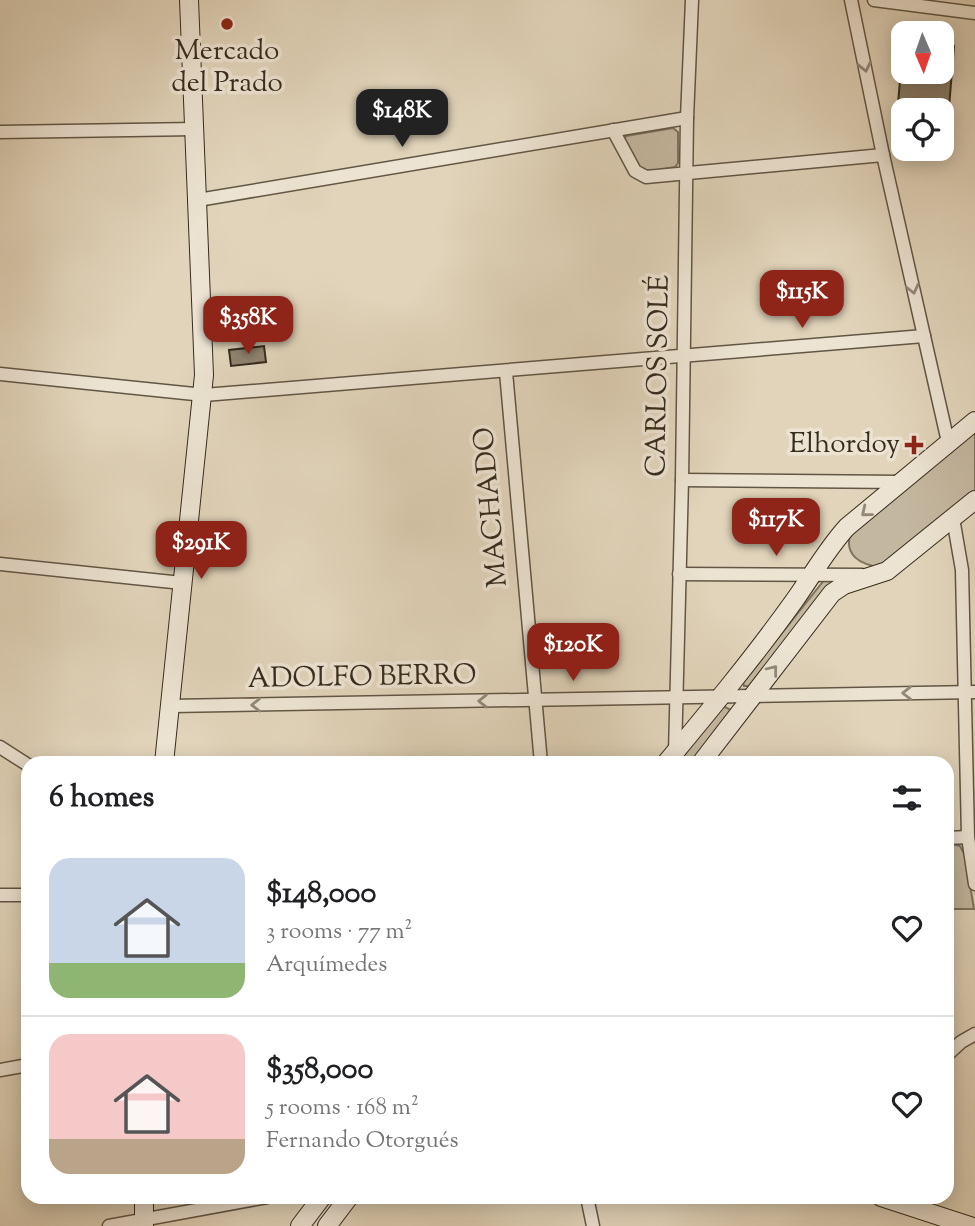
<!DOCTYPE html>
<html lang="en">
<head>
<meta charset="utf-8">
<style>
  :root { --surface:#fff; --page:#f6f6f6; --text:#202124; --muted:#757577; --line:#e0e0e0; --accent:#8f2418 }
  body { margin:0; font-family:"Sorts Mill Goudy",serif; background:var(--page); color:var(--text); height:100vh; display:flex; flex-direction:column; font-size:26px; white-space:nowrap }
  * { box-sizing:border-box; margin:0 }
  p { font-size:23px; color:var(--muted) }
  .icon { flex:none; width:38px; height:38px; fill:none; stroke:currentColor; stroke-width:2; stroke-linecap:round; stroke-linejoin:round }
  .map { position:relative; flex:1; overflow:hidden }
  .side { position:absolute; left:21px; top:756px; width:933px; height:448px; display:flex; flex-direction:column; background:var(--surface); border-radius:21px; box-shadow:0 4px 18px #0003 }
  .side>* { flex:none }
  .needle { width:46px; rotate:178deg }
  .buttons { position:absolute; left:891px; top:21px; display:grid; gap:14px }
  .buttons a { display:grid; place-items:center; width:63px; height:63px; border-radius:14px; background:var(--surface); box-shadow:0 4px 18px #0003; font-size:35px }
  .price { position:absolute; translate:-50% -60px; padding:0 16px; border-radius:14px; background:var(--accent); color:#fff; font-size:23px; line-height:46px; filter:drop-shadow(0 2px 4px #0008) }
  .price::after { content:''; position:absolute; left:50%; top:42px; width:21px; height:16px; margin-left:-10px; background:inherit; clip-path:polygon(0 0,100% 0,50% 100%) }
  .price.current { background:#222; color:#fff }
  ul { padding:0; list-style:none }
  li { display:flex; align-items:center; gap:21px; height:175px; padding:0 28px }
  li+li { border-top:2px solid var(--line) }
  li span { display:grid; place-items:center; flex:none; width:196px; height:140px; border-radius:21px; color:#555 }
  li>.icon { margin-inline-start:auto }
  span .icon { width:84px; height:84px; fill:#fffc; stroke-width:1 }
  li b { font-size:30px }
  h2 { display:flex; justify-content:space-between; align-items:center; height:84px; padding:0 28px; font-size:30px }
  .map>svg:first-child { display:block }
  .green { fill:#c4b79f; stroke:#7e725e; stroke-width:2 }
  .building { fill:#8f836f; stroke:#372c1d; stroke-width:2 }
  .lines { fill:none; stroke-linecap:round; stroke-linejoin:round }
  .street-casing { stroke:#625644; stroke-width:15 }
  .secondary-casing { stroke:#372c1d; stroke-width:20 }
  .street { stroke:#ece3d2; stroke-width:12 }
  .secondary { stroke:#ece3d2; stroke-width:18 }
  .oneway { stroke:#928878 }
  .poi-dot { fill:#8f2418; stroke:#ece3d2; stroke-width:2.5 }
  .labels { text-anchor:middle; dominant-baseline:central; stroke-width:7; stroke-linejoin:round; paint-order:stroke }
  .poi-label { font-size:28px; fill:#372c1d; stroke:#ece3d2 }
  .street-label { font-size:28px; fill:#372c1d; stroke:#ece3d2 }
</style>
</head>
<body>
<div class="map">
<svg width="975" height="1226" viewBox="0 0 975 1226">
  <rect width="100%" height="100%" fill="#e1d4ba"/>
  <filter id="stains"><feTurbulence type="fractalNoise" baseFrequency=".00286" numOctaves="4"/><feColorMatrix values="0 0 0 0 .2 0 0 0 0 .09 0 0 0 0 .02 0 0 0 .5 -.17"/></filter>
  <radialGradient id="worn" r=".72"><stop offset=".6" stop-color="#630" stop-opacity="0"/><stop offset="1" stop-color="#630" stop-opacity=".3"/></radialGradient>
  <g class="green">
    <polygon points="673,128 678,132 678,163 675,167 651,171 640,169 624,140 626,136"/>
    <path d="M975,431V493L881,567C860,565 843,555 851,532Z"/>
    <polygon points="825,579 833,580 833,584 751,686 744,686 743,682"/>
    <polygon points="723,706 731,710 696,756 690,763 678,763"/>
    <polygon points="947,843 960,846 965,855 974,909 947,909"/>
  </g>
  <g class="building">
    <polygon points="903,45 903,72 942,72 942,45 954,46 949,108 898,104"/>
    <polygon points="264,346 266,362 231,366 229,350"/>
  </g>
  <g class="lines">
    <defs>
      <g id="street">
        <polyline points="851,0 883,155 948,442"/>
        <polyline points="874,0 975,13"/>
        <polyline points="613,130 635,171 646,177 883,155"/>
        <polyline points="0,132 195,129"/>
        <polyline points="198,200 687,118"/>
        <polyline points="506,372 541,763"/>
        <polyline points="0,374 204,395 924,336"/>
        <polyline points="682,480 902,482"/>
        <polyline points="953,518 962,570 968,837 975,884"/>
        <polyline points="0,564 182,583"/>
        <polyline points="679,574 862,575"/>
        <polyline points="171,706 975,692"/>
        <polyline points="0,747 28,765"/>
        <polyline points="675,753 682,480 687,118 692,0"/>
        <polyline points="947,838 968,837"/>
        <polyline points="0,895 28,895"/>
        <polyline points="947,1055 961,1042 975,1034"/>
        <polyline points="0,1070 28,1065"/>
        <polyline points="587,1197 593,1226"/>
        <polyline points="109,1226 267,1197"/>
      </g>
      <g id="secondary">
        <polyline points="164,763 204,375 189,0"/>
        <path d="M666,763C710,710 754,657 794,601C812,576 826,550 847,527L975,421"/>
        <polyline points="701,763 832,593 844,585 887,571 975,500"/>
        <polyline points="881,1197 970,1226"/>
        <polyline points="144,1226 144,1197"/>
        <polyline points="300,1226 322,1197"/>
        <polyline points="327,1226 349,1197"/>
      </g>
    </defs>
    <use href="#street" class="street-casing"/>
    <use href="#secondary" class="secondary-casing"/>
    <use href="#street" class="street"/>
    <use href="#secondary" class="secondary"/>
  </g>
  <defs><path id="oneway-chevron" d="M-2-3.5L2.5 0L-2 3.5" fill="none" stroke-width="1.6" stroke-linecap="round" stroke-linejoin="round" transform="scale(1.75)"/></defs>
  <g class="oneway">
    <use href="#oneway-chevron" transform="translate(865 67) rotate(78)"/>
    <use href="#oneway-chevron" transform="translate(913 289) rotate(77)"/>
    <use href="#oneway-chevron" transform="translate(866 512) rotate(141)"/>
    <use href="#oneway-chevron" transform="translate(773 670) rotate(-52)"/>
    <use href="#oneway-chevron" transform="translate(907 693) rotate(179)"/>
    <use href="#oneway-chevron" transform="translate(483 701) rotate(179)"/>
    <use href="#oneway-chevron" transform="translate(256 705) rotate(179)"/>
  </g>
  <g class="poi-dot">
    <circle cx="227" cy="24" r="7"/>
    <path d="M910.5 434.5h7v7h7v7h-7v7h-7v-7h-7v-7h7z"/>
  </g>
  <g class="labels">
    <g class="poi-label">
      <text x="227" y="52">Mercado<tspan x="227" dy="32">del Prado</tspan></text>
      <text x="900" y="445" text-anchor="end">Elhordoy</text>
    </g>
    <g class="street-label">
      <text transform="translate(659 376) rotate(-89)">CARLOS SOLÉ</text>
      <text transform="translate(492 507) rotate(-95)">MACHADO</text>
      <text transform="translate(362 678) rotate(-1)">ADOLFO BERRO</text>
    </g>
  </g>
  <rect width="100%" height="100%" filter="url(#stains)"/>
  <rect width="100%" height="100%" fill="url(#worn)"/>
</svg>
<div class="buttons">
<a><svg class="needle" viewBox="-14 -14 28 28"><path d="M0-13l5 13h-10z" fill="#e53935"/><path d="M0 13l5-13h-10z" fill="#757577"/></svg></a>
<a><svg class="icon" aria-label="locate" viewBox="0 0 24 24"><circle cx="12" cy="12" r="6"/><path d="M12 2v4M12 18v4M2 12h4M18 12h4"/></svg></a>
</div>
<b class="price current" style="left:402px;top:149px">$148K</b>
<b class="price" style="left:802px;top:330px">$115K</b>
<b class="price" style="left:248px;top:356px">$358K</b>
<b class="price" style="left:776px;top:558px">$117K</b>
<b class="price" style="left:201px;top:581px">$291K</b>
<b class="price" style="left:573px;top:683px">$120K</b>
<section class="side">
<h2>6 homes<svg class="icon" aria-label="filters" viewBox="0 0 24 24"><path d="M4 7h16M4 17h16"/><circle cx="9" cy="7" r="2"/><circle cx="15" cy="17" r="2"/></svg></h2>
<ul>
<li><span style="background:linear-gradient(#c9d6e8 75%,#8fb573 0)"><svg class="icon" aria-label="home" viewBox="0 0 24 24"><path d="M3 11l9-7 9 7M6 9v11h12V9"/></svg></span><div><b>$148,000</b><p>3 rooms · 77 m²</p><p>Arquímedes</p></div><svg class="icon" aria-label="heart" viewBox="0 0 24 24"><path d="M12 20l-8-8c-3-5 5-10 8-4 3-6 11-1 8 4z"/></svg></li>
<li><span style="background:linear-gradient(#f6c9c9 75%,#b9a48a 0)"><svg class="icon" aria-label="home" viewBox="0 0 24 24"><path d="M3 11l9-7 9 7M6 9v11h12V9"/></svg></span><div><b>$358,000</b><p>5 rooms · 168 m²</p><p>Fernando Otorgués</p></div><svg class="icon" aria-label="heart" viewBox="0 0 24 24"><path d="M12 20l-8-8c-3-5 5-10 8-4 3-6 11-1 8 4z"/></svg></li>
</ul>
</section>
</div>
</body>
</html>
